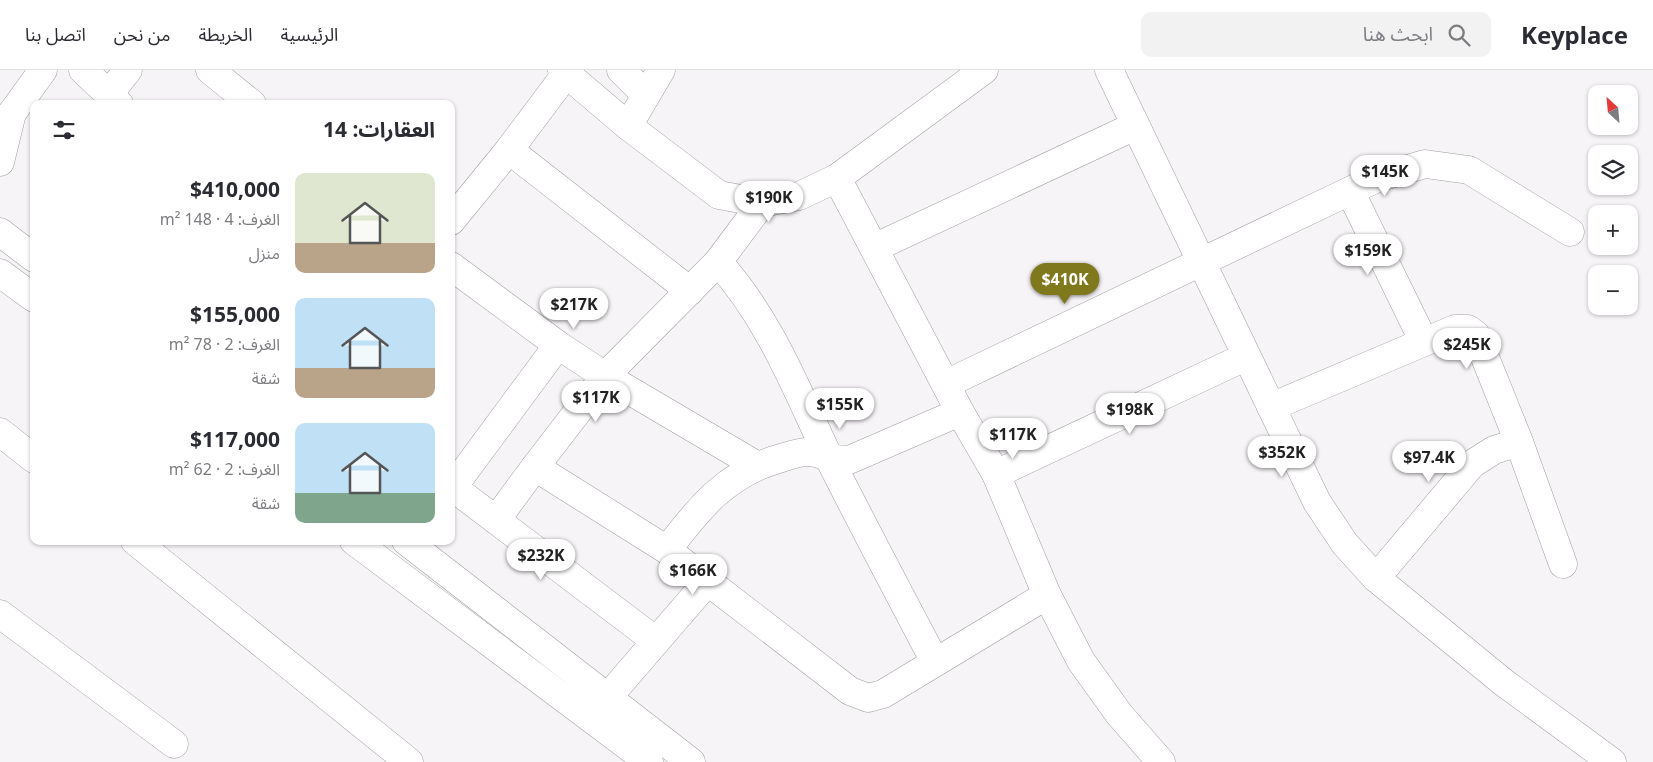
<!DOCTYPE html>
<html lang="ar">
<head>
<meta charset="utf-8">
<style>
  :root { --surface:#fff; --page:#f2f2f3; --text:#2b2b33; --muted:#7c7c81; --line:#e1e1e2; --accent:#80781c }
  body { margin:0; font-family:"Noto Sans","Noto Sans Arabic",sans-serif; background:var(--page); color:var(--text); direction:rtl; height:100vh; display:flex; flex-direction:column; font-size:19px; white-space:nowrap }
  * { box-sizing:border-box; margin:0 }
  p { font-size:16px; color:var(--muted) }
  .icon { flex:none; width:28px; height:28px; fill:none; stroke:currentColor; stroke-width:2; stroke-linecap:round; stroke-linejoin:round }
  .map { position:relative; flex:1; overflow:hidden; direction:ltr }
  .drawer { position:absolute; left:30px; top:30px; width:425px; height:445px; display:flex; flex-direction:column; background:var(--surface); border-radius:10px; box-shadow:0 1px 4px #0004; direction:rtl }
  .drawer>* { flex:none }
  .needle { width:32px; rotate:334deg }
  .fabs { position:absolute; left:1588px; top:15px; display:grid; gap:10px }
  .fabs a { display:grid; place-items:center; width:50px; height:50px; border-radius:10px; background:var(--surface); box-shadow:0 1px 4px #0004; font-size:25px }
  .price { position:absolute; translate:-50% -42px; padding:0 11px; border-radius:18px; background:#fff; color:#222; font-size:16px; line-height:32px; filter:drop-shadow(0 1px 2px #0008) }
  .price::after { content:''; position:absolute; left:50%; top:30px; width:15px; height:11px; margin-left:-8px; background:inherit; clip-path:polygon(0 0,100% 0,50% 100%) }
  .price.current { background:var(--accent); color:#fff }
  ul { padding:0; list-style:none }
  li { display:flex; align-items:center; gap:15px; height:125px; padding:0 20px }
  li span { display:grid; place-items:center; flex:none; width:140px; height:100px; border-radius:10px; color:#555 }
  li>.icon { margin-inline-start:auto }
  span .icon { width:60px; height:60px; fill:#fffc; stroke-width:1 }
  li b { font-size:21px }
  h2 { display:flex; justify-content:space-between; align-items:center; height:60px; padding:0 20px; font-size:21px }
  header { display:flex; align-items:center; gap:30px; box-sizing:border-box; height:70px; padding:0 25px; background:var(--surface); border-bottom:1px solid var(--line) }
  header strong { font-size:24px }
  nav { display:flex; gap:28px; margin-inline-start:auto; font-size:18px }
  .search { width:350px; height:45px; background:var(--page); display:flex; align-items:center; gap:12px; box-sizing:border-box; padding:0 18px; border-radius:10px; color:var(--muted); font-size:19px }
  .map>svg:first-child { display:block }
  .lines { fill:none; stroke-linecap:round; stroke-linejoin:round }
  .minor-casing { stroke:#a19ea2; stroke-width:29 }
  .highway-casing { stroke:#a19ea2; stroke-width:29 }
  .minor { stroke:#fff; stroke-width:28 }
  .highway { stroke:#fff; stroke-width:28 }
</style>
</head>
<body>
<header>
<strong>Keyplace</strong>
<div class="search"><svg class="icon" aria-label="search" viewBox="0 0 24 24"><circle cx="10" cy="10" r="6"/><path d="M15 15l6 6"/></svg>ابحث هنا</div>
<nav><a>الرئيسية</a><a>الخريطة</a><a>من نحن</a><a>اتصل بنا</a></nav>
</header>
<div class="map">
<svg width="1653" height="692" viewBox="0 0 1653 692">
  <rect width="100%" height="100%" fill="#f7f4f8"/>
  <g class="lines">
    <defs>
      <g id="minor">
        <polyline points="83,0 119,34"/>
        <polyline points="210,0 252,34"/>
        <polyline points="562,0 628,56 719,125 762,133 799,126 837,108 984,0"/>
        <polyline points="621,0 646,25"/>
        <polyline points="1109,0 1317,432 1345,474 1376,508 1503,612 1612,692"/>
        <polyline points="108,25 128,0"/>
        <polyline points="0,54 12,43 43,0"/>
        <polyline points="628,56 661,0"/>
        <polyline points="509,80 566,4"/>
        <polyline points="0,92 12,43"/>
        <polyline points="837,108 960,342 996,404 1047,525 1081,591 1119,644 1161,692"/>
        <polyline points="1350,121 1424,272"/>
        <path d="M762,133L718,192C770,249 797,321 830,390C864,458 900,525 935,592"/>
        <polyline points="451,151 509,80 690,221"/>
        <polyline points="874,178 1135,56"/>
        <polyline points="451,196 558,275 605,306 718,192"/>
        <polyline points="946,314 1377,108 1425,94 1469,100 1570,162"/>
        <polyline points="1271,337 1455,259 1468,259 1476,265 1519,372 1563,494"/>
        <path d="M960,342L849,390C830,391 823,382 808,382C798,382 788,386 778,389C726,404 699,438 667,480L850,621L868,628L883,624L1047,525"/>
        <polyline points="0,362 34,389"/>
        <polyline points="996,404 1245,287"/>
        <polyline points="451,416 656,571"/>
        <polyline points="453,417 558,275"/>
        <polyline points="496,450 535,397"/>
        <polyline points="135,471 409,692"/>
        <polyline points="667,480 535,397 605,306 756,395"/>
        <polyline points="1376,508 1472,394 1494,380 1519,372"/>
        <polyline points="0,544 174,674"/>
        <polyline points="608,627 708,511"/>
      </g>
      <g id="highway">
        <polyline points="0,162 34,188"/>
        <polyline points="0,203 34,228"/>
        <polyline points="354,471 649,692"/>
        <polyline points="406,471 691,692"/>
      </g>
    </defs>
    <use href="#minor" class="minor-casing"/>
    <use href="#highway" class="highway-casing"/>
    <use href="#minor" class="minor"/>
    <use href="#highway" class="highway"/>
  </g>
</svg>
<div class="fabs">
<a><svg class="needle" viewBox="-14 -14 28 28"><path d="M0-13l5 13h-10z" fill="#e53935"/><path d="M0 13l5-13h-10z" fill="#7c7c81"/></svg></a>
<a><svg class="icon" aria-label="layers" viewBox="0 0 24 24"><path d="M12 4l9 5-9 5-9-5zM3 14l9 5 9-5"/></svg></a>
<a>+</a>
<a>−</a>
</div>
<b class="price" style="left:1385px;top:127px">$145K</b>
<b class="price" style="left:769px;top:153px">$190K</b>
<b class="price" style="left:1368px;top:206px">$159K</b>
<b class="price current" style="left:1065px;top:235px">$410K</b>
<b class="price" style="left:574px;top:260px">$217K</b>
<b class="price" style="left:1467px;top:300px">$245K</b>
<b class="price" style="left:596px;top:353px">$117K</b>
<b class="price" style="left:840px;top:360px">$155K</b>
<b class="price" style="left:1130px;top:365px">$198K</b>
<b class="price" style="left:1013px;top:390px">$117K</b>
<b class="price" style="left:1282px;top:408px">$352K</b>
<b class="price" style="left:1429px;top:413px">$97.4K</b>
<b class="price" style="left:541px;top:511px">$232K</b>
<b class="price" style="left:693px;top:526px">$166K</b>
<section class="drawer">
<h2>العقارات: 14<svg class="icon" aria-label="filters" viewBox="0 0 24 24"><path d="M4 7h16M4 17h16"/><circle cx="9" cy="7" r="2"/><circle cx="15" cy="17" r="2"/></svg></h2>
<ul>
<li><span style="background:linear-gradient(#dfe7d0 70%,#b9a48a 0)"><svg class="icon" aria-label="home" viewBox="0 0 24 24"><path d="M3 11l9-7 9 7M6 9v11h12V9"/></svg></span><div><b>$410,000</b><p>الغرف: 4 · 148 m²</p><p>منزل</p></div></li>
<li><span style="background:linear-gradient(#bfe0f5 70%,#b9a48a 0)"><svg class="icon" aria-label="home" viewBox="0 0 24 24"><path d="M3 11l9-7 9 7M6 9v11h12V9"/></svg></span><div><b>$155,000</b><p>الغرف: 2 · 78 m²</p><p>شقة</p></div></li>
<li><span style="background:linear-gradient(#bfe0f5 70%,#7fa58c 0)"><svg class="icon" aria-label="home" viewBox="0 0 24 24"><path d="M3 11l9-7 9 7M6 9v11h12V9"/></svg></span><div><b>$117,000</b><p>الغرف: 2 · 62 m²</p><p>شقة</p></div></li>
</ul>
</section>
</div>
</body>
</html>
